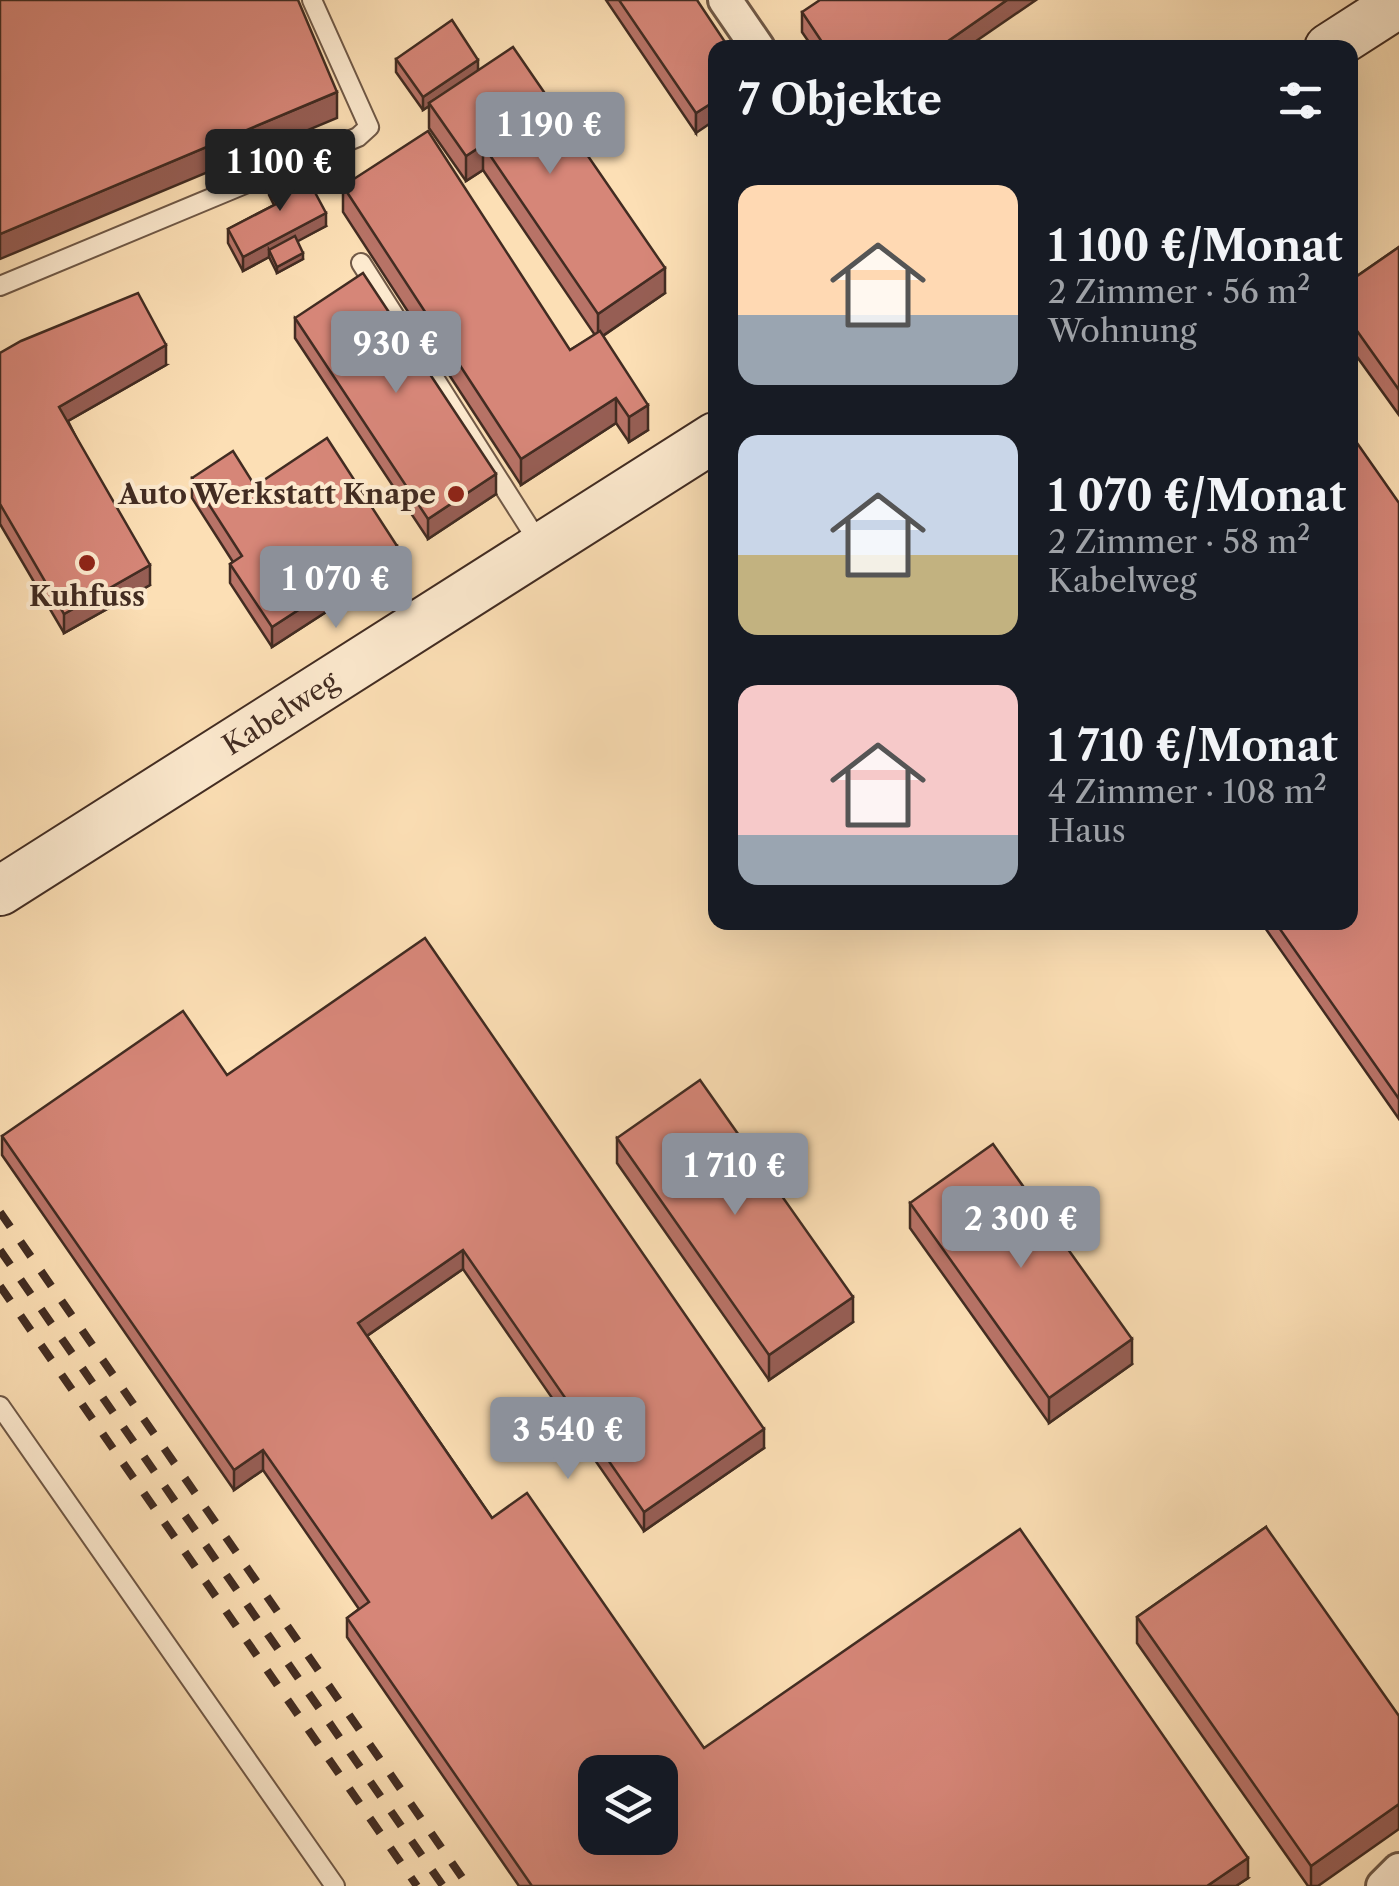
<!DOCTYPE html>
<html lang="de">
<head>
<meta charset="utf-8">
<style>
  :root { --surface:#171b24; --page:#242831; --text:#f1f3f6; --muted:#9ea1a6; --accent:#8c9099 }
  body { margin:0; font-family:"Libre Caslon Text",serif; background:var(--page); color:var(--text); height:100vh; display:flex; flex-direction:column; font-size:38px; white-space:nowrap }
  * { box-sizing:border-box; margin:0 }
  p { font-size:32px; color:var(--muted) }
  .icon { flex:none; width:55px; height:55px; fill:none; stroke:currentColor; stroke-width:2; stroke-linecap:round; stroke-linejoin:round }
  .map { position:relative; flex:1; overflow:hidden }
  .sheet { position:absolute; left:708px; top:40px; width:650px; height:890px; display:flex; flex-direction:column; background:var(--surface); border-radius:20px; box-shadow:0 10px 40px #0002 }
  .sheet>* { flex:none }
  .controls { position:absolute; left:578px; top:1755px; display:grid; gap:20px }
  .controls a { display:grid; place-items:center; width:100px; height:100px; border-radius:20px; background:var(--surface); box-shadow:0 10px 40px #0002; font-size:50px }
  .price { position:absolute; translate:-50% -85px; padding:0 22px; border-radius:10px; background:var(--accent); color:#fff; font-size:32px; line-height:65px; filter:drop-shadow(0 2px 5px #0008) }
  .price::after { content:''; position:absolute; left:50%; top:60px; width:30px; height:22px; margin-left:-15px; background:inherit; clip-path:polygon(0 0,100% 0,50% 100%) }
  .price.on { background:#222; color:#fff }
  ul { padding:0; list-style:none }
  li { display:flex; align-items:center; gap:30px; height:250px; padding:0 30px }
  li span { display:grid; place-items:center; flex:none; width:280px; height:200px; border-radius:20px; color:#555 }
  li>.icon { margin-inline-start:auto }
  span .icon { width:120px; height:120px; fill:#fffc; stroke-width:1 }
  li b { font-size:42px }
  h2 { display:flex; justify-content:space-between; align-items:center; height:120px; padding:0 30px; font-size:42px }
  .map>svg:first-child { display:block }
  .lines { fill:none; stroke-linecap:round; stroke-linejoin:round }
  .lane-casing { stroke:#705947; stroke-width:22 }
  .street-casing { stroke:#705947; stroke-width:38 }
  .secondary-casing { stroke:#422c22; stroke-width:52 }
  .lane { stroke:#fdeacf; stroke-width:18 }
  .street { stroke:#fdeacf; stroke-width:32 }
  .secondary { stroke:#fdeacf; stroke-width:48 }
  .rail { stroke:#422c22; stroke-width:8; stroke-dasharray:18 18; stroke-linecap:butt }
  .wall { fill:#b87367; stroke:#422c22; stroke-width:2.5 }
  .shaded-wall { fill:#965e54; stroke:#422c22; stroke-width:2.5 }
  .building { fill:#d68678; stroke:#422c22; stroke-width:2.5; fill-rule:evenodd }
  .poi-dot { fill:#8f2418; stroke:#fdeacf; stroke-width:4 }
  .labels { text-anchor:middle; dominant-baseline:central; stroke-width:8; stroke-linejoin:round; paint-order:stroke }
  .poi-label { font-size:28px; font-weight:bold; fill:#422c22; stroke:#fdeacf; text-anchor:end }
  .street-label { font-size:28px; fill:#422c22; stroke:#fdeacf }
</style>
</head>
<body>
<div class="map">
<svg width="1399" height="1886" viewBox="0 0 1399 1886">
  <rect width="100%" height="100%" fill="#fcdfb5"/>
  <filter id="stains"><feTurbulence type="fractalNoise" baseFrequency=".002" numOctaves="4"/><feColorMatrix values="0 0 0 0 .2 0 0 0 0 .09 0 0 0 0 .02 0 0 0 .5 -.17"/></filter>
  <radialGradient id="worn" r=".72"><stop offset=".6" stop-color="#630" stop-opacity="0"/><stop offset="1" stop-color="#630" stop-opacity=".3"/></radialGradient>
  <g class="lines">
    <defs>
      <g id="lane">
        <polyline points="361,263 541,546"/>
        <polyline points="0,286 358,137 369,127 312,0"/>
        <polyline points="0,1406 335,1886"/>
      </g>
      <g id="street">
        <polyline points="725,0 758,48"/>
        <polyline points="1383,1886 1399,1870"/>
      </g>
      <g id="secondary">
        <polyline points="1329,48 1399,3"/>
        <path id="s1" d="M0,891L715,437"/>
      </g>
    </defs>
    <use href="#lane" class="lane-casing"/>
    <use href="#street" class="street-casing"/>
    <use href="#secondary" class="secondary-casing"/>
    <use href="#lane" class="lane"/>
    <use href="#street" class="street"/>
    <use href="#secondary" class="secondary"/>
    <g class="rail">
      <polyline points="0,1212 468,1886"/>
      <polyline points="0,1250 443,1886"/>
      <polyline points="0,1286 417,1886"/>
    </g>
  </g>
  <g class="wall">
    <polygon points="606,0 697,0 696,133"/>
    <polygon points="802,12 966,48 813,48 802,32"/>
    <polygon points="396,59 478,70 665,293 603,336 648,430 629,442 616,423 521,485 343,212 343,186 570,350 595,335 483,170 466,181 429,128 429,106 423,110 396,72"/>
    <polygon points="269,181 326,226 297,241 303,259 277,273 269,257 243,271 228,243 228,229 274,205 269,195"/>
    <polygon points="1399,247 1399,415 1350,347 1350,281"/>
    <polygon points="295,318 496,494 428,539 295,338"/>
    <polygon points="0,353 166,365 68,421 150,585 64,633 0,524"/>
    <polygon points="192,478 397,566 272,647 230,583 230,564 233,562 192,498"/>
    <polygon points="1399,503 1399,1119 1261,922 1350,922"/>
    <polygon points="227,1075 764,1448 644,1531 463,1269 367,1336 492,1518 704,1748 1248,1878 1236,1886 519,1886 347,1637 347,1618 359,1609 263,1470 234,1490 2,1155 2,1136"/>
    <polygon points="617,1138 853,1322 769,1380 617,1163"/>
    <polygon points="910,1203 1132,1364 1049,1423 910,1228"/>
    <polygon points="1266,1527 1318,1886 1308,1886 1137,1643 1137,1617"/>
  </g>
  <g class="shaded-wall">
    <polygon points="1007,0 1036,0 966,48 938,48"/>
    <polygon points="478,60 478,73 429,103 429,106 423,110 423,97"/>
    <polygon points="337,92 337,118 0,259 0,234"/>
    <polygon points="715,101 715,120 696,133 696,113"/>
    <polygon points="483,145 483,170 466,181 466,156"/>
    <polygon points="326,213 326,226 272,255 269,250 269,257 243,271 243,257"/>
    <polygon points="303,253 303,259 277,273 277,267"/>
    <polygon points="665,268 665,293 598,339 598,314"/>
    <polygon points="166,345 166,365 59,426 59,407"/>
    <polygon points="616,398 616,423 521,485 521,459"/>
    <polygon points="648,405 648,430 629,442 629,417"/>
    <polygon points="496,474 496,494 428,539 428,519"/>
    <polygon points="397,546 397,566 272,647 272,627"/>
    <polygon points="150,565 150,585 64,633 64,614"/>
    <polygon points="463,1250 463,1269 358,1342 358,1323"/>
    <polygon points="853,1297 853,1322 769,1380 769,1355"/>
    <polygon points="1132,1339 1132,1364 1049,1423 1049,1398"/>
    <polygon points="764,1429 764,1448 644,1531 644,1512"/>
    <polygon points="263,1450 263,1470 234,1490 234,1470"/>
    <polygon points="1399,1804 1399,1829 1318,1886 1311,1886 1311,1866"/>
    <polygon points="1248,1858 1248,1878 1236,1886 1207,1886"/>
  </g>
  <g class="building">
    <polygon points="0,0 298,0 337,92 0,234"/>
    <polygon points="619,0 697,0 729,48 715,48 715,101 696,113"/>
    <polygon points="820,0 1007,0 938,48 826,48 802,12"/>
    <polygon points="452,20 478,60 423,97 396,59"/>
    <polygon points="513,47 665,268 598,314 483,145 466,156 429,103"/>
    <polygon points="428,131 570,350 600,331 648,405 629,417 616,398 521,459 343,186"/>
    <polygon points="303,170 326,213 243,257 228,229 280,202 269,181"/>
    <polygon points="295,236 303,253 277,267 269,250"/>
    <polygon points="1399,247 1399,390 1350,321 1350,281"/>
    <polygon points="363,273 496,474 428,519 295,318"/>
    <polygon points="138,293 166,345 59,407 150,565 64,614 0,504 0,353 21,341"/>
    <polygon points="1350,433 1399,503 1399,1099 1275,922 1350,922"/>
    <polygon points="327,438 397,546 272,627 230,564 242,556 192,478 233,451 255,486"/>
    <path d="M425,938L764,1429L644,1512L463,1250L358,1323L492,1518L527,1493L704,1748L1020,1529L1248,1858L1207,1886H532L347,1618L369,1602L263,1450L234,1470L2,1136L183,1011L227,1075ZM595,1772H660V1838H595Z"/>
    <polygon points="700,1080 853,1297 769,1355 617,1138"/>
    <polygon points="993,1144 1132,1339 1049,1398 910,1203"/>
    <polygon points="1266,1527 1399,1716 1399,1804 1311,1866 1137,1617"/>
  </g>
  <g class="poi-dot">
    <circle cx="456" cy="494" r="10"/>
    <circle cx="87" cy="563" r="10"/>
  </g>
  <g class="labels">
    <g class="poi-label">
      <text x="436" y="494">Auto Werkstatt Knape</text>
      <text x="87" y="596" text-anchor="middle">Kuhfuss</text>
    </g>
    <g class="street-label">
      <text stroke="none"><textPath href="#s1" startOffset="332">Kabelweg</textPath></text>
    </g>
  </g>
  <rect width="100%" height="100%" filter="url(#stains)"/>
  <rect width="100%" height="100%" fill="url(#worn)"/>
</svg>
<div class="controls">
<a><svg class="icon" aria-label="layers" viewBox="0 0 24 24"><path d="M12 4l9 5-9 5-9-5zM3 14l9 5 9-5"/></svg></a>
</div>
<b class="price" style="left:550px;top:177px">1 190 €</b>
<b class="price on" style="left:280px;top:214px">1 100 €</b>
<b class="price" style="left:396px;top:396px">930 €</b>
<b class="price" style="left:336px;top:631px">1 070 €</b>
<b class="price" style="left:735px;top:1218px">1 710 €</b>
<b class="price" style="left:1021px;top:1271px">2 300 €</b>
<b class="price" style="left:568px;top:1482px">3 540 €</b>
<section class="sheet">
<h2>7 Objekte<svg class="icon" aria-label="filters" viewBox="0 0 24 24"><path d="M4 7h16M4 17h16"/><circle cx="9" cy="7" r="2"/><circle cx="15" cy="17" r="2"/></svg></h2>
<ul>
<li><span style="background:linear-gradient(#ffd9b3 65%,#9aa5b1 0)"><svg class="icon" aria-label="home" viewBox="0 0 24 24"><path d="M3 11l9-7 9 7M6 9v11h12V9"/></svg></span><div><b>1 100 €/Monat</b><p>2 Zimmer · 56 m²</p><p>Wohnung</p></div></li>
<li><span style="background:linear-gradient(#c9d6e8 60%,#c2b280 0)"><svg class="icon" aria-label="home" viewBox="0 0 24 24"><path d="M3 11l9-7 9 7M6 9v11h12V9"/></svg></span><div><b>1 070 €/Monat</b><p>2 Zimmer · 58 m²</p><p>Kabelweg</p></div></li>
<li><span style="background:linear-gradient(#f6c9c9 75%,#9aa5b1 0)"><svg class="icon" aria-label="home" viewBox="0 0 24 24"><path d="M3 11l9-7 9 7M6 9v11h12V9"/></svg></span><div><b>1 710 €/Monat</b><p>4 Zimmer · 108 m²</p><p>Haus</p></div></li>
</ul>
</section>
</div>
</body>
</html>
